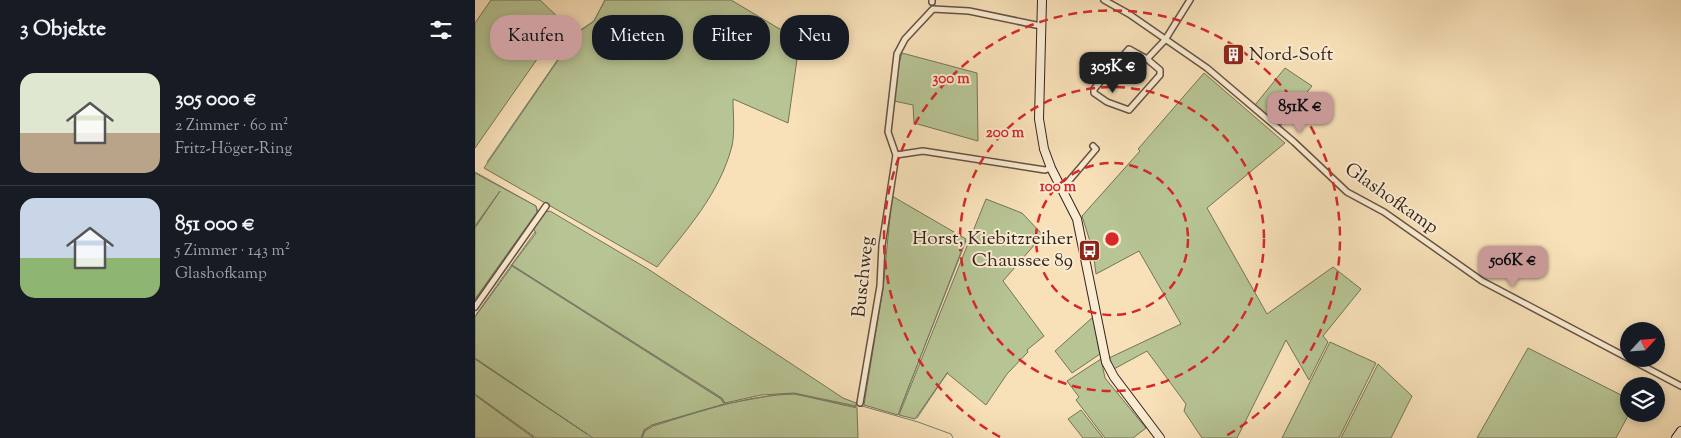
<!DOCTYPE html>
<html lang="de">
<head>
<meta charset="utf-8">
<style>
  :root { --surface:#171b24; --page:#20242c; --text:#f1f3f6; --muted:#9ea1a6; --line:#363941; --accent:#c59692 }
  body { margin:0; font-family:"Sorts Mill Goudy",serif; background:var(--page); color:var(--text); height:100vh; display:flex; flex-direction:column; font-size:19px; white-space:nowrap }
  * { box-sizing:border-box; margin:0 }
  p { font-size:16px; color:var(--muted) }
  .icon { flex:none; width:28px; height:28px; fill:none; stroke:currentColor; stroke-width:2; stroke-linecap:round; stroke-linejoin:round }
  .map { position:relative; flex:1; overflow:hidden }
  .panel { display:flex; flex-direction:column; background:var(--surface); width:475px }
  .panel>* { flex:none }
  .banner { position:absolute; left:15px; top:15px; width:475px; height:45px; display:flex; gap:10px }
  .needle { width:32px; rotate:64deg }
  .tools { position:absolute; left:1145px; top:322px; display:grid; gap:10px }
  .tools a { display:grid; place-items:center; width:45px; height:45px; border-radius:50%; background:var(--surface); box-shadow:0 2px 8px #0003; font-size:25px }
  .price { position:absolute; translate:-50% -42px; padding:0 11px; border-radius:10px; background:var(--accent); color:#111; font-size:16px; line-height:32px; filter:drop-shadow(0 1px 2px #0008) }
  .price::after { content:''; position:absolute; left:50%; top:30px; width:15px; height:11px; margin-left:-8px; background:inherit; clip-path:polygon(0 0,100% 0,50% 100%) }
  .price.on { background:#222; color:#fff }
  ul { padding:0; list-style:none }
  li { display:flex; align-items:center; gap:15px; height:125px; padding:0 20px }
  li+li { border-top:1px solid var(--line) }
  li span { display:grid; place-items:center; flex:none; width:140px; height:100px; border-radius:15px; color:#555 }
  li>.icon { margin-inline-start:auto }
  span .icon { width:60px; height:60px; fill:#fffc; stroke-width:1 }
  li b { font-size:21px }
  h2 { display:flex; justify-content:space-between; align-items:center; height:60px; padding:0 20px; font-size:21px }
  .pill { padding:0 18px; border-radius:20px; background:var(--surface); box-shadow:0 2px 8px #0003; font-size:18px; line-height:45px }
  .pill.on { background:var(--accent); color:#111 }
  main { display:flex; flex:1; min-height:0 }
  .map>svg:first-child { display:block }
  .green { fill:#b7c494; stroke:#767358 }
  .lines { fill:none; stroke-linecap:round; stroke-linejoin:round }
  .stream { stroke:#748072; stroke-width:1 }
  .street-casing { stroke:#665243; stroke-width:8 }
  .secondary-casing { stroke:#36221c; stroke-width:10 }
  .street { stroke:#faecd2; stroke-width:5 }
  .secondary { stroke:#faecd2; stroke-width:8 }
  .ring { fill:none; stroke:#d62828; stroke-width:2.5; stroke-dasharray:9 6 }
  .labels { text-anchor:middle; dominant-baseline:central; stroke-width:4; stroke-linejoin:round; paint-order:stroke }
  .poi-label { font-size:19px; fill:#36221c; stroke:#faecd2; text-anchor:start }
  .street-label { font-size:19px; fill:#36221c; stroke:#faecd2 }
  .centre { fill:#d62828; stroke:#faecd2; stroke-width:2.5 }
  .ring-label { font-size:15px; text-anchor:middle; font-weight:bold; fill:#d62828; stroke:#faecd2; stroke-width:4; stroke-linejoin:round; paint-order:stroke }
</style>
</head>
<body>
<main>
<section class="panel">
<h2>3 Objekte<svg class="icon" aria-label="filters" viewBox="0 0 24 24"><path d="M4 7h16M4 17h16"/><circle cx="9" cy="7" r="2"/><circle cx="15" cy="17" r="2"/></svg></h2>
<ul>
<li><span style="background:linear-gradient(#dfe7d0 60%,#b9a48a 0)"><svg class="icon" aria-label="home" viewBox="0 0 24 24"><path d="M3 11l9-7 9 7M6 9v11h12V9"/></svg></span><div><b>305 000 €</b><p>2 Zimmer · 60 m²</p><p>Fritz-Höger-Ring</p></div></li>
<li><span style="background:linear-gradient(#c9d6e8 60%,#8fb573 0)"><svg class="icon" aria-label="home" viewBox="0 0 24 24"><path d="M3 11l9-7 9 7M6 9v11h12V9"/></svg></span><div><b>851 000 €</b><p>5 Zimmer · 143 m²</p><p>Glashofkamp</p></div></li>
</ul>
</section>
<div class="map">
<svg width="1206" height="438" viewBox="0 0 1206 438">
  <rect width="100%" height="100%" fill="#f8e1b9"/>
  <filter id="stains"><feTurbulence type="fractalNoise" baseFrequency=".004" numOctaves="4"/><feColorMatrix values="0 0 0 0 .2 0 0 0 0 .09 0 0 0 0 .02 0 0 0 .5 -.17"/></filter>
  <radialGradient id="worn" r=".72"><stop offset=".6" stop-color="#630" stop-opacity="0"/><stop offset="1" stop-color="#630" stop-opacity=".3"/></radialGradient>
  <g class="green">
    <polygon points="16,0 65,0 88,22 0,148 0,23"/>
    <path d="M130,0H256L303,28L325,38L313,123L258,99C258,113 260,132 257,146C244,195 212,229 182,267L9,168L101,34L119,21Z"/>
    <polygon points="427,53 502,73 503,141 439,123 438,105 419,101 421,74"/>
    <polygon points="810,68 837,86 805,126 780,105"/>
    <polygon points="729,73 810,143 732,208 792,314 858,267 886,289 848,336 853,342 834,380 811,340 762,438 727,438 709,411 711,404 672,351 639,369 634,358 706,324 664,251 621,274 618,251 607,216 665,151 663,149"/>
    <polygon points="0,173 61,206 62,212 0,299 0,228 25,191 0,226"/>
    <polygon points="417,196 491,239 423,415 389,405 408,288"/>
    <polygon points="511,199 547,213 568,235 528,281 569,336 552,350 553,352 532,374 511,405 472,373 440,419 424,415"/>
    <polygon points="75,211 173,269 368,398 381,403 381,406 319,393 286,395 250,403 247,398 37,265 61,233 58,228 69,212"/>
    <polygon points="37,266 246,399 249,404 177,425 169,430 166,438 61,438 0,394 0,359 112,434 0,358 0,317"/>
    <polygon points="618,317 625,354 597,373 580,351"/>
    <polygon points="855,342 901,363 864,438 807,438"/>
    <polygon points="1053,348 1154,399 1154,414 1141,438 1002,438"/>
    <polygon points="626,359 630,378 671,428 658,438 630,438 601,400 604,397 592,381"/>
    <polygon points="903,364 937,396 916,438 866,438"/>
    <path d="M320,394L382,408L383,438H167L170,431L178,426C224,412 271,395 320,394Z"/>
    <polygon points="0,395 59,438 0,438"/>
    <polygon points="606,410 628,438 608,438 593,419"/>
  </g>
  <g class="lines">
    <g class="stream">
      <polyline points="12,162 101,33 119,21 130,0"/>
      <polyline points="0,172 61,206 63,212 0,300"/>
      <polyline points="0,227 20,198"/>
      <polyline points="36,265 247,399 250,404"/>
      <polyline points="0,316 60,232"/>
      <polyline points="0,359 118,438"/>
      <polyline points="0,395 59,438"/>
      <polyline points="387,406 443,422 476,434 478,438"/>
      <polyline points="425,409 491,241"/>
      <polyline points="442,418 473,372"/>
      <polyline points="166,438 170,430 177,425 250,404 305,394 320,394 382,407"/>
    </g>
    <defs>
      <g id="street">
        <polyline points="457,0 457,2"/>
        <polyline points="629,0 654,14 732,68 819,142 872,192 909,212 1007,281 1206,386"/>
        <polygon points="654,49 672,59 685,70 685,75 654,110 632,102 619,93 619,89"/>
        <polyline points="672,59 690,40 715,0"/>
        <polyline points="421,155 448,151 570,170 576,168"/>
        <polyline points="587,189 621,149 618,146"/>
        <polyline points="0,307 71,206"/>
        <polyline points="385,403 405,286 407,245 421,155 413,132 422,54 430,39 458,9 494,11 566,26"/>
      </g>
      <g id="secondary">
        <polyline points="567,0 564,119 569,149 576,168 602,219 631,362 639,377 685,438"/>
        <polyline points="1201,438 1206,431"/>
      </g>
    </defs>
    <use href="#street" class="street-casing"/>
    <use href="#secondary" class="secondary-casing"/>
    <use href="#street" class="street"/>
    <use href="#secondary" class="secondary"/>
  </g>
  <g class="ring">
    <circle cx="637" cy="239" r="76"/>
    <circle cx="637" cy="239" r="152"/>
    <path d="M525 437A228 228 0 1 1 749 437"/>
  </g>
  <defs>
    <symbol id="building-square" viewBox="-11 -11 22 22"><rect x="-9" y="-9" width="18" height="18" rx="4" fill="#8f2418" stroke="#faecd2"/><path d="M-4-6H4V6H1V3H-1V6H-4ZM-2.5-4.3h1.7v1.8h-1.7ZM.8-4.3h1.7v1.8H.8ZM-2.5-1h1.7V.8h-1.7ZM.8-1h1.7V.8H.8Z" fill="#fff"/></symbol>
    <symbol id="bus-square" viewBox="-11 -11 22 22"><rect x="-9" y="-9" width="18" height="18" rx="4" fill="#8f2418" stroke="#faecd2"/><path d="M-5-6H5V4H4V6H2V4H-2V6H-4V4H-5ZM-3.5-4V0h7V-4ZM-3.5 1.2v1.5H-2V1.2ZM2 1.2v1.5H3.5V1.2Z" fill="#fff"/></symbol>
  </defs>
  <g fill-rule="evenodd">
    <use href="#building-square" x="746" y="42" width="25" height="25"/>
    <use href="#bus-square" x="602" y="238" width="25" height="25"/>
  </g>
  <g class="labels">
    <g class="poi-label">
      <text x="774" y="55">Nord-Soft</text>
      <text x="598" y="239" text-anchor="end">Horst, Kiebitzreiher<tspan x="598" dy="22">Chaussee 89</tspan></text>
    </g>
    <g class="street-label">
      <text transform="translate(916 199) rotate(35)">Glashofkamp</text>
      <text transform="translate(389 277) rotate(-84)">Buschweg</text>
    </g>
  </g>
  <circle cx="637" cy="239" r="8" class="centre"/>
  <g class="ring-label">
    <text x="476" y="83">300 m</text>
    <text x="530" y="137">200 m</text>
    <text x="583" y="191">100 m</text>
  </g>
  <rect width="100%" height="100%" filter="url(#stains)"/>
  <rect width="100%" height="100%" fill="url(#worn)"/>
</svg>
<div class="tools">
<a><svg class="needle" viewBox="-14 -14 28 28"><path d="M0-13l5 13h-10z" fill="#e53935"/><path d="M0 13l5-13h-10z" fill="#9ea1a6"/></svg></a>
<a><svg class="icon" aria-label="layers" viewBox="0 0 24 24"><path d="M12 4l9 5-9 5-9-5zM3 14l9 5 9-5"/></svg></a>
</div>
<b class="price on" style="left:638px;top:94px">305K €</b>
<b class="price" style="left:825px;top:134px">851K €</b>
<b class="price" style="left:1038px;top:288px">506K €</b>
<div class="banner">
<a class="pill on">Kaufen</a>
<a class="pill">Mieten</a>
<a class="pill">Filter</a>
<a class="pill">Neu</a>
</div>
</div>
</main>
</body>
</html>
